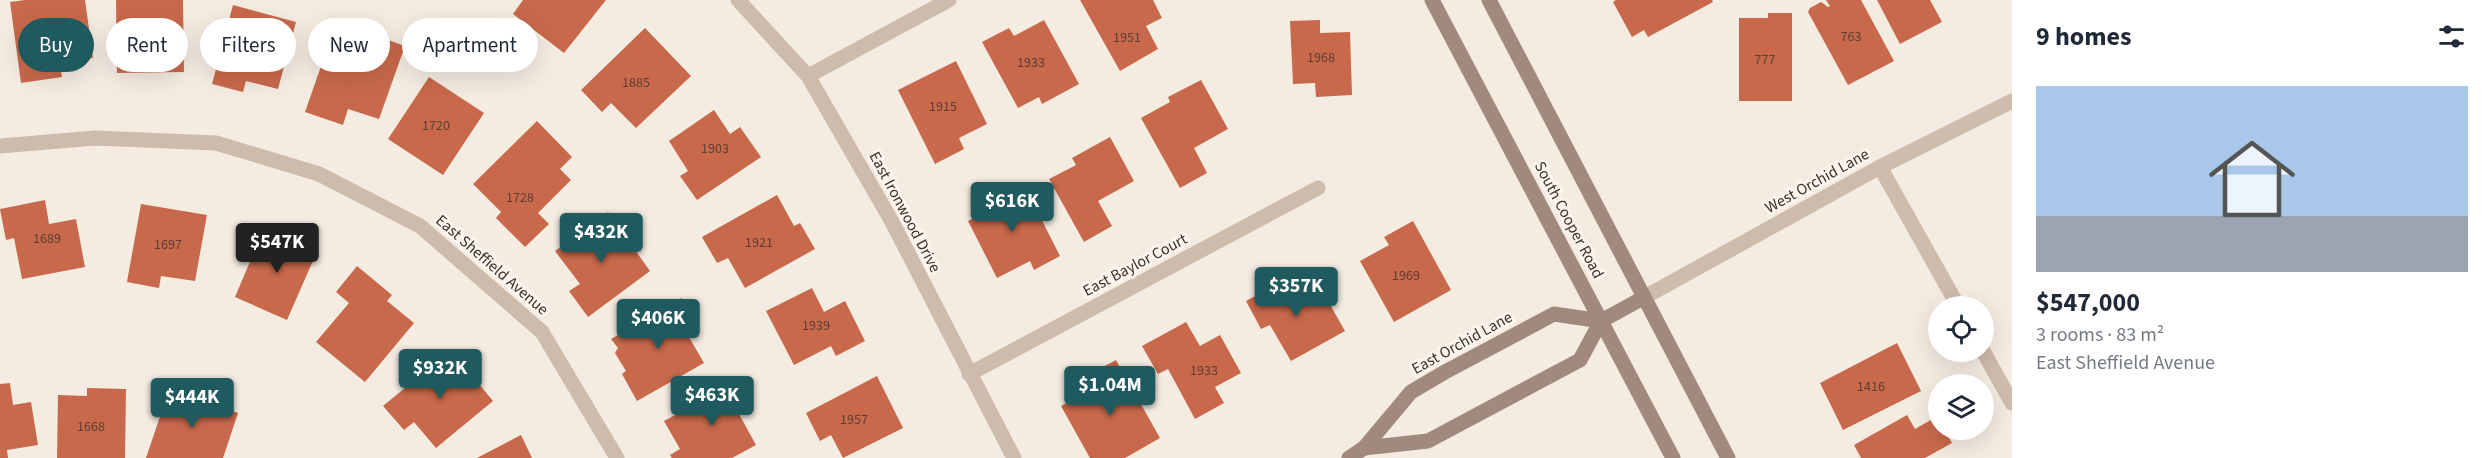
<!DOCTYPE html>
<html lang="en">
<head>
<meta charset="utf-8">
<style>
  :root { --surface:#fff; --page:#f2f2f3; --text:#1f2937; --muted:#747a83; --accent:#1f5a5e }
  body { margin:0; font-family:"Source Sans 3",sans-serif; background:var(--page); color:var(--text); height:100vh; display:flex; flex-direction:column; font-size:22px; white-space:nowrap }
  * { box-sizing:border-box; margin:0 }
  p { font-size:20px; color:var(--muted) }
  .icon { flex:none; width:33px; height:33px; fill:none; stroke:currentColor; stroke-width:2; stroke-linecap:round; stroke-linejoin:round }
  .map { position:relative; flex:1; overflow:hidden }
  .details { display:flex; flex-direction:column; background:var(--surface); width:480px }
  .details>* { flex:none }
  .banner { position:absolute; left:18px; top:18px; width:570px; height:54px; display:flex; gap:12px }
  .buttons { position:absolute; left:1928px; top:296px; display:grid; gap:12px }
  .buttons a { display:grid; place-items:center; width:66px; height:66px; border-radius:50%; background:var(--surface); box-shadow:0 6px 24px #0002; font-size:30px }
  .price { position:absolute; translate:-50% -51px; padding:0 14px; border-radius:6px; background:var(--accent); color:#fff; font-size:20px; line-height:39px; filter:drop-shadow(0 2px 3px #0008) }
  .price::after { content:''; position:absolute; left:50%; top:36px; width:18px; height:14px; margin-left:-9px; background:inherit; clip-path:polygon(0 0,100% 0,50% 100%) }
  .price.current { background:#222; color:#fff }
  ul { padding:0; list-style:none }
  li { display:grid; align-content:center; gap:12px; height:318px; padding:0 24px }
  li span { display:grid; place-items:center; height:186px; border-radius:0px; color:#555 }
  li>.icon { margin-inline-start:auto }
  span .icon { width:108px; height:108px; fill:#fffc; stroke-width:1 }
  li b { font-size:26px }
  h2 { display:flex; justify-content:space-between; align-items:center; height:72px; padding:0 24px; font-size:26px }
  .pill { padding:0 21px; border-radius:27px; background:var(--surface); box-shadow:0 6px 24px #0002; font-size:21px; line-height:54px }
  .pill.current { background:var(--accent); color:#fff }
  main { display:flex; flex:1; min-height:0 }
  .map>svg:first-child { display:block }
  .building { fill:#c8694b }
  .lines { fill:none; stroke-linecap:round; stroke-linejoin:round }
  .street { stroke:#cdbbac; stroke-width:15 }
  .secondary { stroke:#a18a7d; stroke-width:15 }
  .labels { text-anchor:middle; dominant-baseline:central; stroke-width:6; stroke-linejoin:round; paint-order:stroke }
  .number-label { font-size:14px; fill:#5e3e33 }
  .street-label { font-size:16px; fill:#3b302b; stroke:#fbf5ee }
</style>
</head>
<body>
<main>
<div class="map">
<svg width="2012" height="458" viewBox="0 0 2012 458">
  <rect width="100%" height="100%" fill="#f4ebe1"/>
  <g class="building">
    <polygon points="25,0 85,0 93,58 60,62 62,77 21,83 10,2"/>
    <polygon points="116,0 183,0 184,72 117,73"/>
    <polygon points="523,0 606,0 564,53 513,14"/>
    <polygon points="1080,0 1153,0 1162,18 1146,26 1158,49 1120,71"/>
    <polygon points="1616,0 1712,0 1713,2 1648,37 1644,30 1632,37 1613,2"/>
    <polygon points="1826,0 1861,0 1894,61 1848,85 1808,12 1810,8 1821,2 1828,7 1830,6"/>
    <polygon points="1877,0 1930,0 1942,22 1900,44"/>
    <polygon points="233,5 296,22 278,89 246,81 243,92 212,84"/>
    <polygon points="1768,13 1792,13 1792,101 1739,101 1739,18 1768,18"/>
    <polygon points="1044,20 1079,84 1042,104 1039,97 1018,108 982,42 1009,28 1014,36"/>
    <polygon points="1320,20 1320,33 1350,32 1352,95 1316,97 1315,83 1293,84 1290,21"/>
    <polygon points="645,28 691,76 636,128 611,103 602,112 581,90"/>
    <polygon points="332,35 370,48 374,35 405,46 379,119 348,109 343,125 305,112"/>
    <polygon points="956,61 987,124 959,138 964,149 935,164 898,90"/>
    <polygon points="429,77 484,113 443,175 388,139"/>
    <polygon points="1201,80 1228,129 1194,148 1207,173 1180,188 1141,118 1170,102 1168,97"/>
    <polygon points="714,110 730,134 740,127 761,157 697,200 680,176 688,171 669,141"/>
    <polygon points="537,121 572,157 560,169 571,180 538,213 549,224 525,247 496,218 501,212 473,184"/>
    <polygon points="1110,137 1134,181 1098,201 1112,226 1084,242 1049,179 1076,165 1072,158"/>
    <polygon points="999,191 1006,203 1027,191 1060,256 1034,270 1030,261 997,278 968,221 978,216 972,204"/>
    <polygon points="777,195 794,226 800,223 815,249 745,288 728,258 717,263 702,237"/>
    <polygon points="45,200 49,224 76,219 85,267 22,279 14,238 6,240 0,209"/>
    <polygon points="141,204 207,215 195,281 161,276 159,288 127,282"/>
    <polygon points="608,212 650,271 588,317 569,291 580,284 555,251"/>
    <polygon points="1413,221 1451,290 1394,322 1360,261 1389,245 1384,237"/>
    <polygon points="282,231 319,247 287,320 235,297 260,238 276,245"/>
    <polygon points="357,266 392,295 387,301 414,323 365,382 316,342 349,303 336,292"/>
    <polygon points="1285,280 1296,300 1320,287 1345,331 1291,361 1270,325 1261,329 1246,301"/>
    <polygon points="812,288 824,312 845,301 865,341 836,356 831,346 794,365 766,311"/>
    <polygon points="681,298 696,325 686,332 704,363 637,401 622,374 626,371 615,353 618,348 611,339"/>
    <polygon points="1186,322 1200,346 1220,335 1241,373 1215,387 1224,403 1195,419 1168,369 1158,374 1142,346"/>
    <polygon points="1897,343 1921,391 1843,430 1820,383"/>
    <polygon points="451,350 493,401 436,448 414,422 404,430 383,406"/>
    <polygon points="1116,360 1160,438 1125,458 1090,458 1061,406 1095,387 1088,375"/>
    <polygon points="877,376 903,428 843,458 831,435 820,441 806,413"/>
    <polygon points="736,382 750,408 739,414 756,445 732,458 672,458 670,455 680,449 664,421"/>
    <polygon points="10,383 13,405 31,402 38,445 7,450 8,458 0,458 0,384"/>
    <polygon points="87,388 126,389 125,458 57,458 58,395 87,396"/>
    <polygon points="169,390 238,413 223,458 146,458"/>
    <polygon points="1907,415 1915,429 1938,416 1938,429 1944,429 1952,443 1925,458 1861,458 1854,445"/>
    <polygon points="521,435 532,458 477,458"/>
  </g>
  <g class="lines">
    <g class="street">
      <polyline points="738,0 808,76 891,220 1014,458"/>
      <polyline points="808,76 949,0"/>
      <polyline points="0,146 95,138 216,143 319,174 420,226 542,332 617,458"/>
      <polyline points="1880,167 1958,306"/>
      <polyline points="1643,298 1880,167 2012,101"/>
      <polyline points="1983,351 2012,403"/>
      <polyline points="969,374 1318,188"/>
    </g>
    <g class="secondary">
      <polyline points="1432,0 1673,458"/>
      <polyline points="1489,0 1728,458"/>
      <polyline points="1364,448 1428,441 1580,360 1601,321 1643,298"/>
      <polyline points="1349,458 1364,448 1411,392 1445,372 1554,314 1601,321"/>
    </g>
  </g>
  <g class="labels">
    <g class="number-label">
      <text x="1851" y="37">763</text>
      <text x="1127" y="38">1951</text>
      <text x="1321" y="58">1968</text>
      <text x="1765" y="60">777</text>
      <text x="1031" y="63">1933</text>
      <text x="636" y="83">1885</text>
      <text x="943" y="107">1915</text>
      <text x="436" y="126">1720</text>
      <text x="715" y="149">1903</text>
      <text x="520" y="198">1728</text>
      <text x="47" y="239">1689</text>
      <text x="759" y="243">1921</text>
      <text x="168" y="245">1697</text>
      <text x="1406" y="276">1969</text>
      <text x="816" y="326">1939</text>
      <text x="1204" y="371">1933</text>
      <text x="1871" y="387">1416</text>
      <text x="854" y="420">1957</text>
      <text x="91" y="427">1668</text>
    </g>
    <g class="street-label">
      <text transform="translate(1817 181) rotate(-29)">West Orchid Lane</text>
      <text transform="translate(905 212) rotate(62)">East Ironwood Drive</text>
      <text transform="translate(1569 220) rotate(62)">South Cooper Road</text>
      <text transform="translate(492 265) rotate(41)">East Sheffield Avenue</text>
      <text transform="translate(1135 265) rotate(-28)">East Baylor Court</text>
      <text transform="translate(1462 343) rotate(-29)">East Orchid Lane</text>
    </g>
  </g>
</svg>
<div class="buttons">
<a><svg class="icon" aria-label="locate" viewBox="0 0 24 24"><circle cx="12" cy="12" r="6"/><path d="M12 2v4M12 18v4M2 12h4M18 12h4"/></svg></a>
<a><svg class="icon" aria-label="layers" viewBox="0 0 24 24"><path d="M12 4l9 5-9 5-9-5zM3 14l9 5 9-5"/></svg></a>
</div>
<b class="price" style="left:1012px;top:233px">$616K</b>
<b class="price" style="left:601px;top:264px">$432K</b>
<b class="price current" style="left:277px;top:274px">$547K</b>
<b class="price" style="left:1296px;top:318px">$357K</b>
<b class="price" style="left:658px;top:350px">$406K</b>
<b class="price" style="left:440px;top:400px">$932K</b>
<b class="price" style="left:1110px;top:417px">$1.04M</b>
<b class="price" style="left:712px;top:427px">$463K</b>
<b class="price" style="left:192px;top:429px">$444K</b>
<div class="banner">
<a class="pill current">Buy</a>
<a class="pill">Rent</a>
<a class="pill">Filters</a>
<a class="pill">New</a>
<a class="pill">Apartment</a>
</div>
</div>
<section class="details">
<h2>9 homes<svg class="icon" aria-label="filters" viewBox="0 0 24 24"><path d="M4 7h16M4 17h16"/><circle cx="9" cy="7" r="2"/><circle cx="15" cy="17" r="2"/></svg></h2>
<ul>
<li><span style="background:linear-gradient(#a9c7e8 70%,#9aa5b1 0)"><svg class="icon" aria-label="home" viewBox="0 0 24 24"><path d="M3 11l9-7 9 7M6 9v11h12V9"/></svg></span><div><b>$547,000</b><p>3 rooms · 83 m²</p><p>East Sheffield Avenue</p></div></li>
</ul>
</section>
</main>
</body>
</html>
